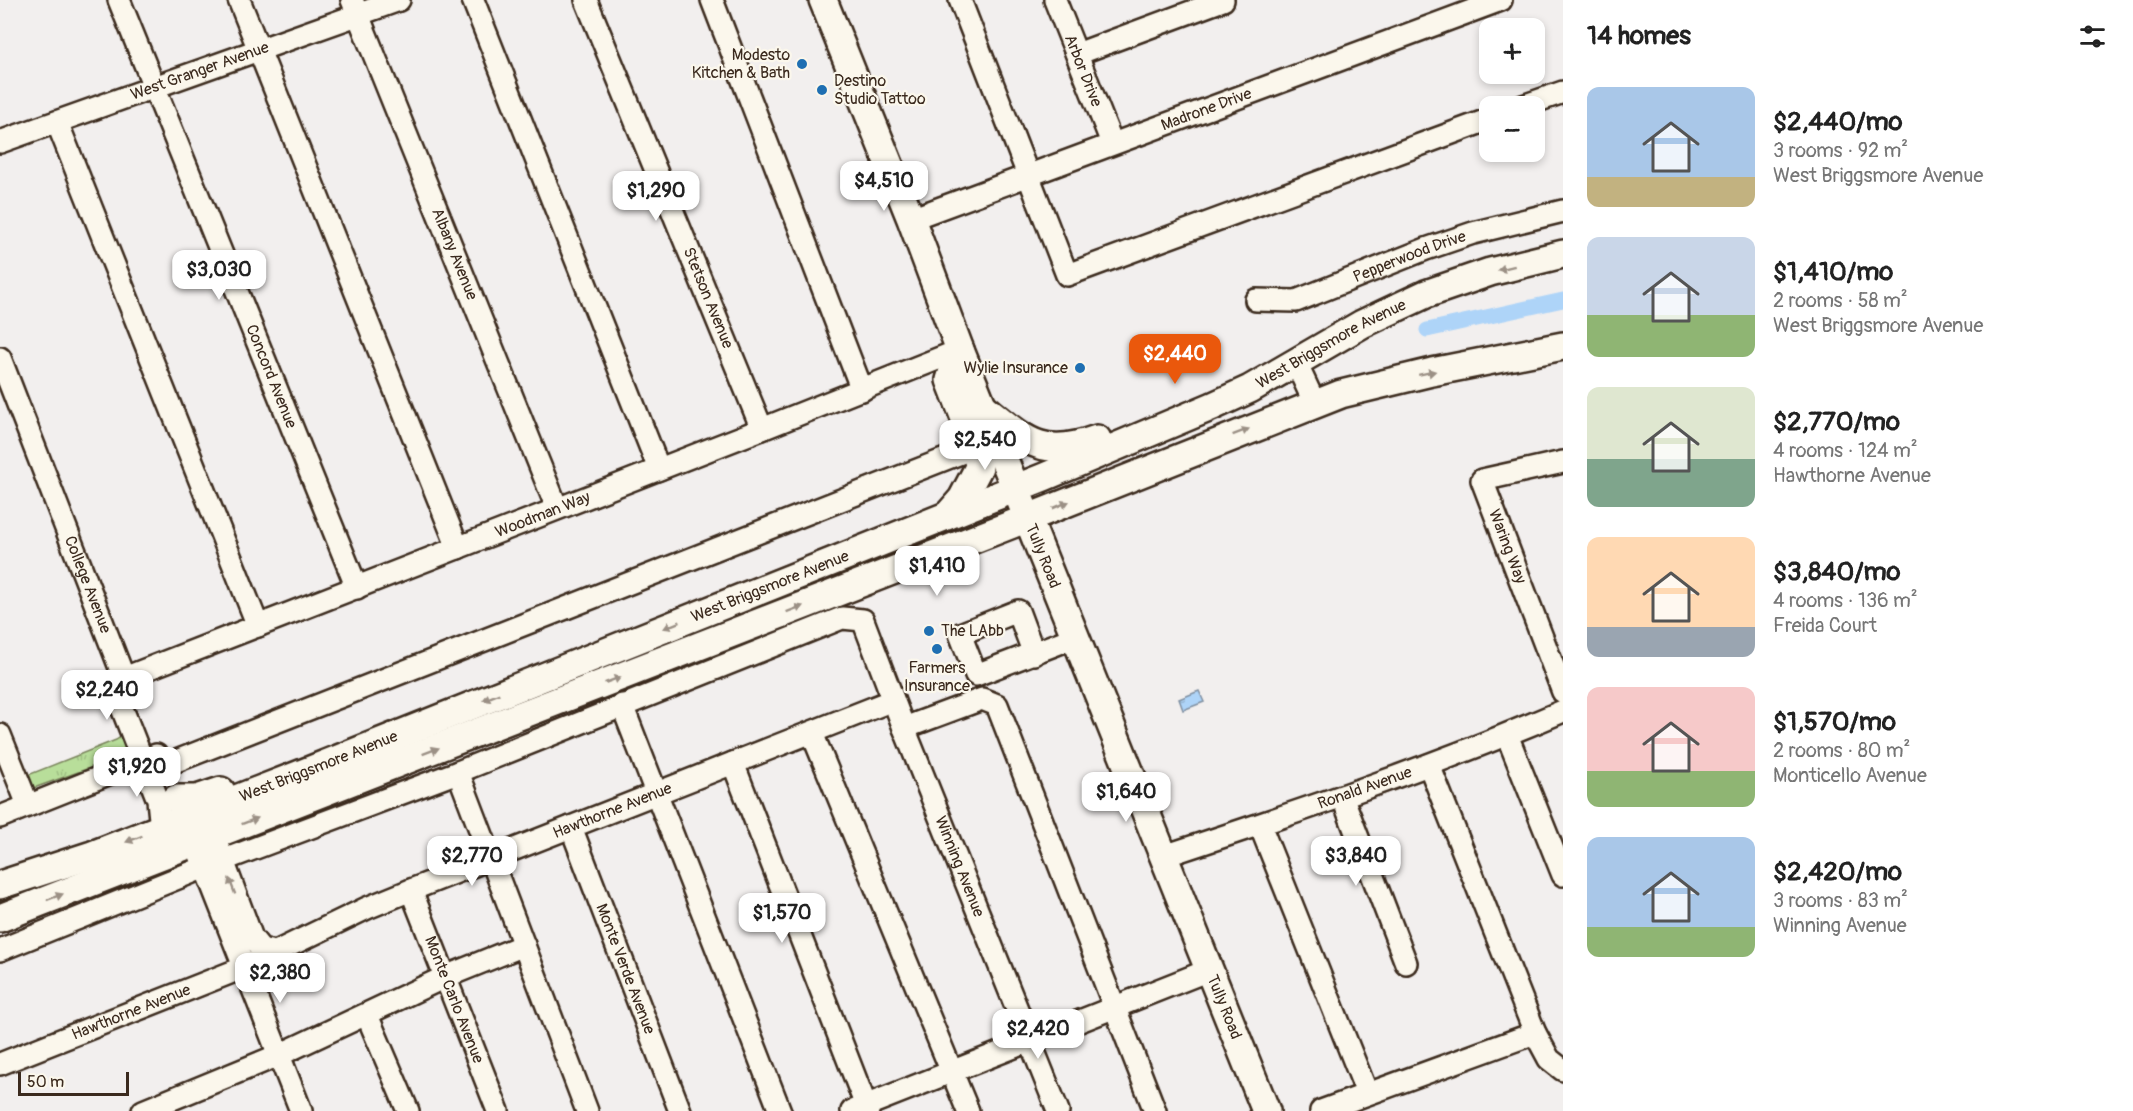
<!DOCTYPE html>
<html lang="en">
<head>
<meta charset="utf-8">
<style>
  :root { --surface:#fff; --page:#f6f6f6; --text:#222; --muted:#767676; --accent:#ea580c }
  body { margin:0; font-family:Pangolin,sans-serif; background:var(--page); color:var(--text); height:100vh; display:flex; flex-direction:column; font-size:22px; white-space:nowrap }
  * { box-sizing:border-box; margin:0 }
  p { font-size:20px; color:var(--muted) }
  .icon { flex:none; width:33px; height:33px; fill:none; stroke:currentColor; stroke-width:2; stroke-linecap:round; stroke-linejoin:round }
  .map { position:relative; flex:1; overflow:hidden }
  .side { display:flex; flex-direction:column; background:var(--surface); width:570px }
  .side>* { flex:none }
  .tools { position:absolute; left:1479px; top:18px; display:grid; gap:12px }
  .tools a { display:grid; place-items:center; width:66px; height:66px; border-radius:12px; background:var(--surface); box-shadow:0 3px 9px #0003; font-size:30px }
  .scale { position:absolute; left:18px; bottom:15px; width:111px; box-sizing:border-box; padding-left:6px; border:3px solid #3b2a1e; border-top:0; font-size:16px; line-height:21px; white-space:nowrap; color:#3b2a1e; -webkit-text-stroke:4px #fbf7ec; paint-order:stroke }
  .price { position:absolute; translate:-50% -51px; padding:0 14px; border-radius:12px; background:#fff; color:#222; font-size:20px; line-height:39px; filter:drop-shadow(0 2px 3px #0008) }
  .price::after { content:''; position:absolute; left:50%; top:36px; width:18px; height:14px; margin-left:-9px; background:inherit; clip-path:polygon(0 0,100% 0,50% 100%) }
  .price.active { background:var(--accent); color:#fff }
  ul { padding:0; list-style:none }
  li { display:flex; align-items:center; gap:18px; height:150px; padding:0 24px }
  li span { display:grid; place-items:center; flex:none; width:168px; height:120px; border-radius:12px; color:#555 }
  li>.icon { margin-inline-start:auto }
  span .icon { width:72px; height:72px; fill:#fffc; stroke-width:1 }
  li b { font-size:26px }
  h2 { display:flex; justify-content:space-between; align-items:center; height:72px; padding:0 24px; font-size:26px }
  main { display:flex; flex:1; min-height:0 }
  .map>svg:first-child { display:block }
  .grass { fill:url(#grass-tufts); stroke:#7a845c; stroke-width:1.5 }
  .water { fill:url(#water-ripples); stroke:#8090a1; stroke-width:1.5 }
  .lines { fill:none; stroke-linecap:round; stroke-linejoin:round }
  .canal { stroke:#aed4f8; stroke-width:15 }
  .minor-casing { stroke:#3b2a1e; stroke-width:26 }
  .major-casing { stroke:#3b2a1e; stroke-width:32 }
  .minor { stroke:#fbf7ec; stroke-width:21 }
  .major { stroke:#fbf7ec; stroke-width:27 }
  .oneway { fill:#9b9085 }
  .poi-dot { fill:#1f6fb2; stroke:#fbf7ec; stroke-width:2 }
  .labels { text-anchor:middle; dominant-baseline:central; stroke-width:4.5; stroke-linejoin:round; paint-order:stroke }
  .poi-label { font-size:16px; fill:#3b2a1e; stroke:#fbf7ec; text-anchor:end }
  .street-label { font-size:16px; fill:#3b2a1e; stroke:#fbf7ec }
</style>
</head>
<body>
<main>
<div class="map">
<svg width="1563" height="1111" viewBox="0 0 1563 1111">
  <defs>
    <pattern id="grass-tufts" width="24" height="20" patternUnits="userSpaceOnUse" patternTransform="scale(1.5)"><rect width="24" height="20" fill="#b8de9a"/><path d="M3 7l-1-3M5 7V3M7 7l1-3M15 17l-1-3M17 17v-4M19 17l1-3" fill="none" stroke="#9fbf84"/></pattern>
    <pattern id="water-ripples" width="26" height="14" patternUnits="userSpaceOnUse" patternTransform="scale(1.5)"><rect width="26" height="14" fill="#aed4f8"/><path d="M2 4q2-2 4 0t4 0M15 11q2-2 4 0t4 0" fill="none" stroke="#97b6d4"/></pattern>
  </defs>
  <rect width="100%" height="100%" fill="#f2efee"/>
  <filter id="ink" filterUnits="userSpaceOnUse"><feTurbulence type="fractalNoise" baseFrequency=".0167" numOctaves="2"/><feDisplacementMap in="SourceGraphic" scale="12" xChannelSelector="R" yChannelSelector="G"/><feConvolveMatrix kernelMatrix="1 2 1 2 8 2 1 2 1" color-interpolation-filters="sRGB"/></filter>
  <g filter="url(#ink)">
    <polygon class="grass" points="125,734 129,750 120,757 31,789 23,777 116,740"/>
    <polygon class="water" points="1199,691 1204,702 1183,710 1179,699"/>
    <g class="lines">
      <polyline class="canal" points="1427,330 1563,300"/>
      <defs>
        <g id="minor">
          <path id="s1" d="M119,0L357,588"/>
          <polyline points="239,0 458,548"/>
          <path id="s2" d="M352,0L557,508"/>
          <polyline points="473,0 659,469"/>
          <path id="s3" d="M586,0L762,429"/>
          <polyline points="712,0 862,390"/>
          <polyline points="960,0 1067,275 1490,119"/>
          <path id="s4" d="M1055,0L1112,143"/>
          <polyline points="1077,54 1223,0"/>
          <polyline points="1523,106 1563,92"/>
          <polyline points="57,122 258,626"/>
          <path id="s5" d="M0,142L399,0"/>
          <path id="s6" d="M911,219L1501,0"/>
          <path id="s7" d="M1256,300L1296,301L1426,249L1473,233L1563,211"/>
          <path id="s8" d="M0,358L129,691"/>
          <polyline points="1296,363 1315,404"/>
          <path id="s9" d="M1563,462L1482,480L1563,692"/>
          <polyline points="1034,654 1018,611 960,634 976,675 1075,637"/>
          <polyline points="622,705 780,1111"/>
          <polyline points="904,728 982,699 997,705 1155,1111"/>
          <polyline points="812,733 968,1111"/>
          <polyline points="0,735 28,805"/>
          <polyline points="1507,735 1563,875"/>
          <polyline points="733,763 868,1111"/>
          <polyline points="1429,765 1535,1033 1549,1059 1563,1070"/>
          <polyline points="161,767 976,447"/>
          <polyline points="458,772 587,1111"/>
          <polyline points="1342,796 1406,963"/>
          <polyline points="0,817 156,755"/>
          <polyline points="1260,825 1367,1093"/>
          <path id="s10" d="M571,827L680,1111"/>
          <path id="s11" d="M161,829L158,800L118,698L124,678L762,429L960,350"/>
          <polyline points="218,847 252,938 261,949 274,952"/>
          <polyline points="200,855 301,1111"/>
          <path id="s12" d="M1164,856C1298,812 1433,767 1563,711"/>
          <path id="s13" d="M411,890L498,1111"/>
          <path id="s14" d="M0,950L205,867L458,772L842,618L863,620L904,728L1058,1111"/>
          <polyline points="367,1015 408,1111"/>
          <path id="s15" d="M0,1064L245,967L367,908L411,890L893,700"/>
          <polyline points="143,1111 279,1055 445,977 524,945"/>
          <polyline points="852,1111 1209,970"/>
          <polyline points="1321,1111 1535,1033"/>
        </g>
        <g id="major">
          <path id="s16" d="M823,0L911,219L960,350L1266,1111"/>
          <path d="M985,408C1026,441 1042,459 1097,439"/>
          <polyline points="948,515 962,499 979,467 976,447 950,380 960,350"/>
          <polyline points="176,799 197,799 221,791"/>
          <path id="s17" d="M0,885L92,855L298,775L1044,477L1213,406L1250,389L1362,324L1426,294L1490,272L1563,254"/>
          <polyline points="0,918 1028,518 1341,394 1432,372 1563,346"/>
        </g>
      </defs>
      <use href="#minor" class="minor-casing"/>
      <use href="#major" class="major-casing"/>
      <use href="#minor" class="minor"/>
      <use href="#major" class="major"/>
    </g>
    <defs><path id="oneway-solid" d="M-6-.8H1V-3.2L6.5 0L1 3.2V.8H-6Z" transform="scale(1.5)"/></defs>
    <g class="oneway">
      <use href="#oneway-solid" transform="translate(1506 268) rotate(166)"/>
      <use href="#oneway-solid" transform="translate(1427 373) rotate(-12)"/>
      <use href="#oneway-solid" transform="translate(1241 432) rotate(-21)"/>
      <use href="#oneway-solid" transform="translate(1061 505) rotate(-22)"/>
      <use href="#oneway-solid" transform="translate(795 609) rotate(-21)"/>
      <use href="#oneway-solid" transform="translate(672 625) rotate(158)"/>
      <use href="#oneway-solid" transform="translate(613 680) rotate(-21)"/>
      <use href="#oneway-solid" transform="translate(491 697) rotate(158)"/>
      <use href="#oneway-solid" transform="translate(431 751) rotate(-21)"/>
      <use href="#oneway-solid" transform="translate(250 821) rotate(-21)"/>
      <use href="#oneway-solid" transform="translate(134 839) rotate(159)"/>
      <use href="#oneway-solid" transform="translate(232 886) rotate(-111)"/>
      <use href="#oneway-solid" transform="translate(55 897) rotate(-21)"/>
    </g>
  </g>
  <g class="poi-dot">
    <circle cx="802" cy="64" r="6"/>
    <circle cx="822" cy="90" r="6"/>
    <circle cx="1080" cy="368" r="6"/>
    <circle cx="929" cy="631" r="6"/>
    <circle cx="937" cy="649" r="6"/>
  </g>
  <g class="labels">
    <g class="poi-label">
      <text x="790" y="55">Modesto<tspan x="790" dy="18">Kitchen &amp; Bath</tspan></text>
      <text x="834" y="81" text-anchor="start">Destino<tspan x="834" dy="18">Studio Tattoo</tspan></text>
      <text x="1068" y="368">Wylie Insurance</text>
      <text x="941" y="631" text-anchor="start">The LAbb</text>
      <text x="937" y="668" text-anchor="middle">Farmers<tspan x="937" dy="18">Insurance</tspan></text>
    </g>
    <g class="street-label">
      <text stroke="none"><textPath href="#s5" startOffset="212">West Granger Avenue</textPath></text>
      <text stroke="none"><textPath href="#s4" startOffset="76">Arbor Drive</textPath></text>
      <text stroke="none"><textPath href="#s6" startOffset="315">Madrone Drive</textPath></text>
      <text stroke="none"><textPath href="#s2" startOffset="274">Albany Avenue</textPath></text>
      <text stroke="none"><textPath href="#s7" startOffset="162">Pepperwood Drive</textPath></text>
      <text stroke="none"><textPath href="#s3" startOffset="322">Stetson Avenue</textPath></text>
      <text stroke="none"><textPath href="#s17" startOffset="1438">West Briggsmore Avenue</textPath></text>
      <text stroke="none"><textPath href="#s1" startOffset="406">Concord Avenue</textPath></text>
      <text stroke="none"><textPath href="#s11" startOffset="609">Woodman Way</textPath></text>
      <text stroke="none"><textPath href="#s9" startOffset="154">Waring Way</textPath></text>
      <text stroke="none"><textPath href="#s16" startOffset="598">Tully Road</textPath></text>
      <text stroke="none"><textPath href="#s8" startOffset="243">College Avenue</textPath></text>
      <text stroke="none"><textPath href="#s17" startOffset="826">West Briggsmore Avenue</textPath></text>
      <text stroke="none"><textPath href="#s17" startOffset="340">West Briggsmore Avenue</textPath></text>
      <text stroke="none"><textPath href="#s12" startOffset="212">Ronald Avenue</textPath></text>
      <text stroke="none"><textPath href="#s15" startOffset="663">Hawthorne Avenue</textPath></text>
      <text stroke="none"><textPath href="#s14" startOffset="1191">Winning Avenue</textPath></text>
      <text stroke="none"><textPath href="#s10" startOffset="152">Monte Verde Avenue</textPath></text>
      <text stroke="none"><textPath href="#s13" startOffset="118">Monte Carlo Avenue</textPath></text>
      <text stroke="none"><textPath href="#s16" startOffset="1084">Tully Road</textPath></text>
      <text stroke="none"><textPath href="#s15" startOffset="141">Hawthorne Avenue</textPath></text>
    </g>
  </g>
</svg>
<div class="tools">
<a>+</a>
<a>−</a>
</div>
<div class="scale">50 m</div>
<b class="price" style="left:884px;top:212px">$4,510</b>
<b class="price" style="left:656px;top:222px">$1,290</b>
<b class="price" style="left:219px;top:301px">$3,030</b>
<b class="price active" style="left:1175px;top:385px">$2,440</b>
<b class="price" style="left:985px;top:471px">$2,540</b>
<b class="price" style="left:937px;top:597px">$1,410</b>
<b class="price" style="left:107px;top:721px">$2,240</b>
<b class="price" style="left:137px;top:798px">$1,920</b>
<b class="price" style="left:1126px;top:823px">$1,640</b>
<b class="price" style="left:472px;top:887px">$2,770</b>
<b class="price" style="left:1356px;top:887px">$3,840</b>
<b class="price" style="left:782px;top:944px">$1,570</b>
<b class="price" style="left:280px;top:1004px">$2,380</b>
<b class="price" style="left:1038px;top:1060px">$2,420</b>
</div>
<section class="side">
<h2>14 homes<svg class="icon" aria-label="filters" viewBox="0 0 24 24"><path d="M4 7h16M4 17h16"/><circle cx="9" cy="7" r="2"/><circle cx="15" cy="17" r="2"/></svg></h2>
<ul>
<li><span style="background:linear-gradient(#a9c7e8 75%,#c2b280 0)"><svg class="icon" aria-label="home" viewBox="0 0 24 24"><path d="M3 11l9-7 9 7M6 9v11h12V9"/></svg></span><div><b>$2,440/mo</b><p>3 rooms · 92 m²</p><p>West Briggsmore Avenue</p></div></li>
<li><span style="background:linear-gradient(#c9d6e8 65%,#8fb573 0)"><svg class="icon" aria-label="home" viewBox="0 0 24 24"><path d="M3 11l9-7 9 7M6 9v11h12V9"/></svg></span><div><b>$1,410/mo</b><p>2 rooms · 58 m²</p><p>West Briggsmore Avenue</p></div></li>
<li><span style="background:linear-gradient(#dfe7d0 60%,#7fa58c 0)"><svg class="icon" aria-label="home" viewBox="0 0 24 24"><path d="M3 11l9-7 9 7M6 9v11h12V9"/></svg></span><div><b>$2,770/mo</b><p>4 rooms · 124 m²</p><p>Hawthorne Avenue</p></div></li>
<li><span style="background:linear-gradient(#ffd9b3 75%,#9aa5b1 0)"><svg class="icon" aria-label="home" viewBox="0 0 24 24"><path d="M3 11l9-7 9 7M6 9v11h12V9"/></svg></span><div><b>$3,840/mo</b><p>4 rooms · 136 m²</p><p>Freida Court</p></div></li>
<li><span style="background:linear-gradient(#f6c9c9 70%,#8fb573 0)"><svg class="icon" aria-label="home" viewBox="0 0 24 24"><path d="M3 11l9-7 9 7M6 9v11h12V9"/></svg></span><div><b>$1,570/mo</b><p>2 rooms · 80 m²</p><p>Monticello Avenue</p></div></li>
<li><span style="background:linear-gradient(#a9c7e8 75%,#8fb573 0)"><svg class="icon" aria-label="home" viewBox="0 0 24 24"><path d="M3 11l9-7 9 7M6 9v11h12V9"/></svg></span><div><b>$2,420/mo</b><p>3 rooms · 83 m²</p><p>Winning Avenue</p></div></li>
</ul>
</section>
</main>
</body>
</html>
